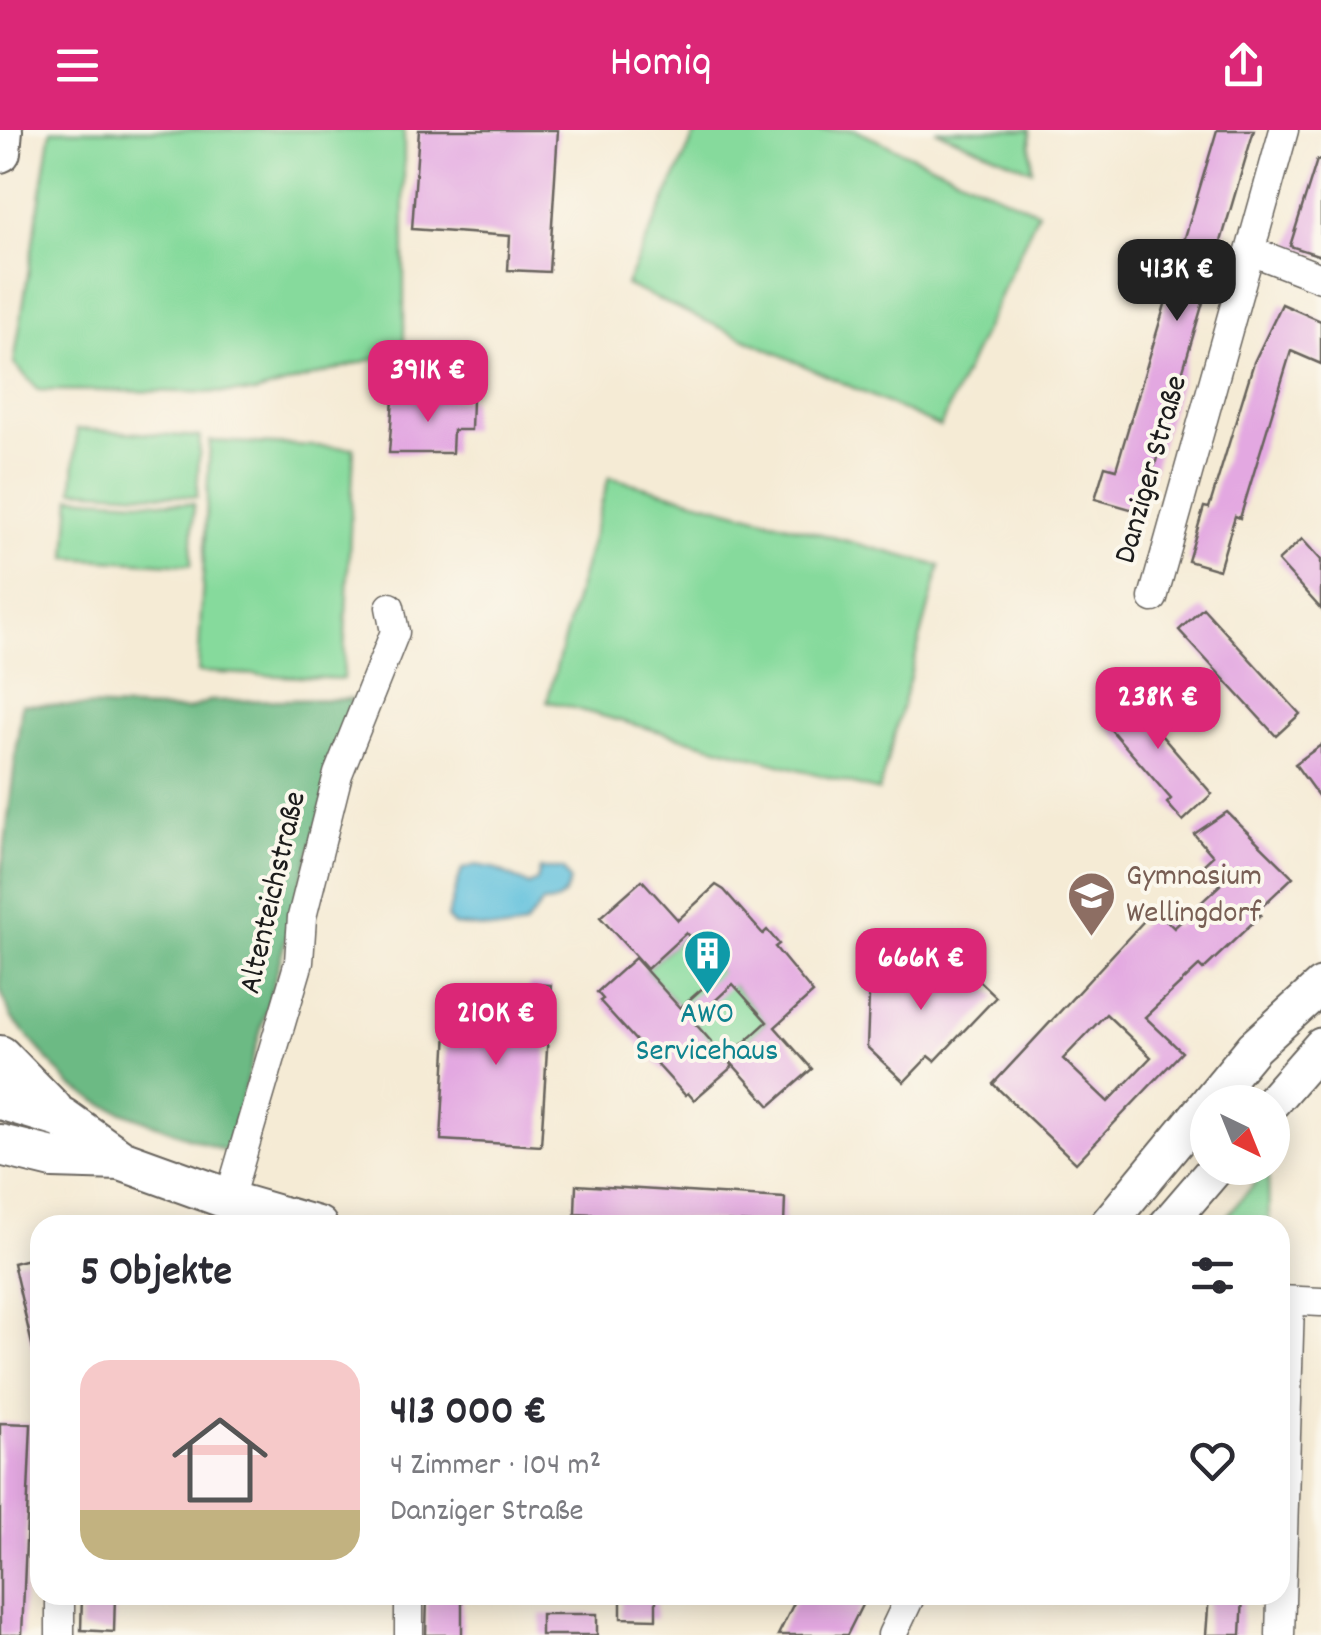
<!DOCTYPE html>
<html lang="de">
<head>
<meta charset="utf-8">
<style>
  :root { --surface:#fff; --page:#f2f2f3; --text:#2b2b33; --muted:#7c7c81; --accent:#db2777 }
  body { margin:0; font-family:Dekko,sans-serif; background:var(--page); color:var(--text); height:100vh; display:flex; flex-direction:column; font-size:38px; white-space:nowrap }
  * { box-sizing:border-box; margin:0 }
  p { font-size:32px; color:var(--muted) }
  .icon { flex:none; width:55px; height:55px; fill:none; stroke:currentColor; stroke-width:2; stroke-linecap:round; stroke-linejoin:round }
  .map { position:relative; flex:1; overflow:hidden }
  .details { position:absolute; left:30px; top:1085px; width:1260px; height:390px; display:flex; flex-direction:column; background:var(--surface); border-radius:30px; box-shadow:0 5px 25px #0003 }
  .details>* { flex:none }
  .needle { width:65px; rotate:137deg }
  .fabs { position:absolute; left:1190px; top:955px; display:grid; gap:20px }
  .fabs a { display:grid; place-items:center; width:100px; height:100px; border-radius:50%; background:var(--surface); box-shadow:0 5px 25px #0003; font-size:50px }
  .price { position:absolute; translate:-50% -85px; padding:0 22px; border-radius:20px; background:var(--accent); color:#fff; font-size:32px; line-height:65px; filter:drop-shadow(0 2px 5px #0008) }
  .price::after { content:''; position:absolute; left:50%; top:60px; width:30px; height:22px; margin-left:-15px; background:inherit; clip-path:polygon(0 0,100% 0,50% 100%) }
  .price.on { background:#222; color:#fff }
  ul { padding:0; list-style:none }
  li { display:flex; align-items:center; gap:30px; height:250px; padding:0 50px }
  li span { display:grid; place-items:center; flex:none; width:280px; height:200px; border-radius:30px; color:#555 }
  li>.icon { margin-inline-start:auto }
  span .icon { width:120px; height:120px; fill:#fffc; stroke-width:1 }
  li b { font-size:42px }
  h2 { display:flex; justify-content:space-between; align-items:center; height:120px; padding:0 50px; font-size:42px }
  header { display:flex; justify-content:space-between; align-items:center; height:130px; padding:0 50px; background:var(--accent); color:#fff; font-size:45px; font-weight:600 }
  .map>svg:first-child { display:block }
  .green { fill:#86da9c; stroke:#517b5c; stroke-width:2.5 }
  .forest { fill:#6cba84; stroke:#446b50; stroke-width:2.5 }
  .water { fill:#5ec0dc; stroke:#3d6e7c; stroke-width:2.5 }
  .building { fill:#e3a8e1; fill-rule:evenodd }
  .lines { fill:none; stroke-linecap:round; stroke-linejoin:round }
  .minor-casing { stroke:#68645d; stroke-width:31 }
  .major-casing { stroke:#68645d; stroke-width:39 }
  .highway-casing { stroke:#68645d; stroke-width:44 }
  .minor { stroke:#fff; stroke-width:28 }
  .major { stroke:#fff; stroke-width:35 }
  .highway { stroke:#fff; stroke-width:40 }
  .labels { text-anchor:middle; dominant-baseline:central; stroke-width:8; stroke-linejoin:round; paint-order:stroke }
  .street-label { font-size:32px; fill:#1c1c1c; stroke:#fbf7ec }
  .education-label { font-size:32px; fill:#785e54; stroke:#fbf7ec; text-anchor:start }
  .culture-label { font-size:32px; fill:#0d838f; stroke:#fbf7ec }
</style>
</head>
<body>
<header><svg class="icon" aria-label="menu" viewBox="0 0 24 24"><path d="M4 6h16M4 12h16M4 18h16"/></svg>Homiq<svg class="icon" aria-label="share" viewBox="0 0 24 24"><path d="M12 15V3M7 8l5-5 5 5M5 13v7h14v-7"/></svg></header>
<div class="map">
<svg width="1321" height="1505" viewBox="0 0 1321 1505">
  <rect width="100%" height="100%" fill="#fbf7ec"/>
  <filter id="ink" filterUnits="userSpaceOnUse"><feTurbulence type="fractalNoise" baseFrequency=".01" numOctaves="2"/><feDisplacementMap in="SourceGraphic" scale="20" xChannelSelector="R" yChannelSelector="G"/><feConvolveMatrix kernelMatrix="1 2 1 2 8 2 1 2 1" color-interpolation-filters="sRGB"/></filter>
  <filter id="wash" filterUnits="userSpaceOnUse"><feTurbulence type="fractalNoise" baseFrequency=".0048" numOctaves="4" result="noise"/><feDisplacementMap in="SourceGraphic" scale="40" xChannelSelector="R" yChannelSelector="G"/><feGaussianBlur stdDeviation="2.25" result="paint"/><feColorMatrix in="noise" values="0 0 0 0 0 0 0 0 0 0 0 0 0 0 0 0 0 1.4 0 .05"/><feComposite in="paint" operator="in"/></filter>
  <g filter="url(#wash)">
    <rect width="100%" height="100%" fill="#f5ebd5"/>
    <g class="green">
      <polygon points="51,0 404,0 404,220 255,263 38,260 14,233"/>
      <polygon points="697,0 855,0 1038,82 940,297 626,155"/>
      <polygon points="935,0 1030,0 1032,40"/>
      <polygon points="77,299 200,307 197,367 73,360"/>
      <polygon points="210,311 354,318 343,549 198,542"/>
      <polygon points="609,347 940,436 879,661 547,571"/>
      <polygon points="71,367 194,374 191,435 67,428"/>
      <polygon points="686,803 767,892 726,929 646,840"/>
      <polygon points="1263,1044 1268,1044 1269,1095 1219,1095"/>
    </g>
    <polygon class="forest" points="352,569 227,1022 104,975 70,955 11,887 0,859 0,756 22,574 188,580 209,571"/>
    <path class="water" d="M476,735L493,738L529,755L537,751L540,739H563L570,751C565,767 559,773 543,773L524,796L506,800L454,795L447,788L462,739Z"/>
    <g id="blocks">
      <g class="building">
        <polygon points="419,0 558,0 549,142 508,140 510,106 412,99"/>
        <polygon points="1217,0 1254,0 1141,382 1095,369 1105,336 1116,339"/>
        <polygon points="1317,30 1321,31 1321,126 1290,116"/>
        <polygon points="1282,174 1321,191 1321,234 1291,221 1240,388 1235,386 1219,440 1188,431 1204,377 1209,378 1254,232"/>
        <polygon points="393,269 472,270 471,300 453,300 452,323 389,323"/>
        <polygon points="1302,409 1321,430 1321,479 1278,431"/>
        <polygon points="1203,478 1300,584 1276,606 1179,500"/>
        <polygon points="1150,554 1168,574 1149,591 1212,664 1183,691 1167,673 1171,669 1105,593"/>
        <polygon points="1321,615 1321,670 1295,634"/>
        <path d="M1227,682L1293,747L1257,781L1261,785L1203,840L1199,836L1145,887L1182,922L1076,1033L993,954L1155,779L1174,798L1220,755L1202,736L1213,726L1194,704ZM1106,884L1151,927L1108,972L1063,929Z"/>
        <polygon points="642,750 678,790 716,755 724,760 763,804 767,800 779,814 775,817 813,863 775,897 812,939 770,976 727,928 767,892 733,854 693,891 733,936 694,970 688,963 685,965 600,871 603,869 597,862 635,828 680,878 721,842 686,803 647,839 600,787"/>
        <polygon points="953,826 996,867 935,931 929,926 904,952 867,917 870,841 940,840"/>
        <polygon points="529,854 551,855 541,1016 441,1010 449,864 528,868"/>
        <polygon points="576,1055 785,1068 784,1095 575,1083"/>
        <polygon points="40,1126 40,1218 33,1219 13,1133"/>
        <polygon points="0,1293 31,1294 22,1505 0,1505"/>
        <polygon points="82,1465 115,1465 114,1502 81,1500"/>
        <polygon points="427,1465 462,1465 462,1505 426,1505"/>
        <polygon points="621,1465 656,1465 656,1489 621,1488"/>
        <polygon points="798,1465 867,1465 847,1505 778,1505"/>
        <polygon points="1209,1465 1243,1465 1241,1505 1206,1505"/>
        <rect x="541" y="1484" width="56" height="21"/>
      </g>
    </g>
  </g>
  <g filter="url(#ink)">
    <use href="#blocks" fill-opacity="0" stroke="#68645d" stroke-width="2.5"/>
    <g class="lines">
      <defs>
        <g id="minor">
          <polyline points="1251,121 1321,148"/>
          <polyline points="1153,468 1284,0"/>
          <polyline points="229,1069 299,832 302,787 338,644 395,502 390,477"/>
          <polyline points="1280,1170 1321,1172"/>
          <polyline points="60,1465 60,1505"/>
          <polyline points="409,1505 409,1465"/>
          <polyline points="892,1505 911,1465"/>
          <polyline points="1280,1505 1290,1171"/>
        </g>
        <g id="major">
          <polyline points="1272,972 1321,916"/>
          <polyline points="229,1069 319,1095"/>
          <polyline points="1107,1095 1254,917 1321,856"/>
          <polyline points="1167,1095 1216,1038"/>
        </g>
        <g id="highway">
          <polyline points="0,22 2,0"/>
          <polyline points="0,926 52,979"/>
          <polyline points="0,969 62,988 121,1030 229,1069"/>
          <polyline points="0,1015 53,1028 121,1030"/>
        </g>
      </defs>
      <use href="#minor" class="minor-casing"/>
      <use href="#major" class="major-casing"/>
      <use href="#highway" class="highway-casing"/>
      <use href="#minor" class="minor"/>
      <use href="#major" class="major"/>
      <use href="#highway" class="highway"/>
    </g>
  </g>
  <defs>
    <symbol id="school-pin" viewBox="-11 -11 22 30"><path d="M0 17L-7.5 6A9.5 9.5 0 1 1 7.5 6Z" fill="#8d6e63" stroke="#fbf7ec"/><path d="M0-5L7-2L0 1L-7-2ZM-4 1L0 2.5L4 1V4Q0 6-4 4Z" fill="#fff"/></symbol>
    <symbol id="building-pin" viewBox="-11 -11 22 30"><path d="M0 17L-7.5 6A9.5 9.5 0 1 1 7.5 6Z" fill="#0f9aa8" stroke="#fbf7ec"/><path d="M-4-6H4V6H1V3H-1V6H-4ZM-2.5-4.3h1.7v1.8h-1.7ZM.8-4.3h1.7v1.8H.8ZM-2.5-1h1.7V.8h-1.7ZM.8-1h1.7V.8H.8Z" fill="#fff"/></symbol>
  </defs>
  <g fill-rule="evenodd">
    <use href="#school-pin" x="1064" y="738" width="55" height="75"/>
    <use href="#building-pin" x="680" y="796" width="55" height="75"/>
  </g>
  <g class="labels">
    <g class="street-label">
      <text transform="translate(1153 340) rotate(-74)">Danziger Straße</text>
      <text transform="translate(275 763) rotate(-77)">Altenteichstraße</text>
    </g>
    <g class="education-label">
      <text x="1126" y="748">Gymnasium<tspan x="1126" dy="37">Wellingdorf</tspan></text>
    </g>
    <g class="culture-label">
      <text x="707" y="886">AWO<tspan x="707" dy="37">Servicehaus</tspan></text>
    </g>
  </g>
</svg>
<div class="fabs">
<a><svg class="needle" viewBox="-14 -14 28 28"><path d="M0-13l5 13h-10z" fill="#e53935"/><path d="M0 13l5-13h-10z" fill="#7c7c81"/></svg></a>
</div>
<b class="price on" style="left:1177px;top:194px">413K €</b>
<b class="price" style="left:428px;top:295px">391K €</b>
<b class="price" style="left:1158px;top:622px">238K €</b>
<b class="price" style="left:921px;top:883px">666K €</b>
<b class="price" style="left:496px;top:938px">210K €</b>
<section class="details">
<h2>5 Objekte<svg class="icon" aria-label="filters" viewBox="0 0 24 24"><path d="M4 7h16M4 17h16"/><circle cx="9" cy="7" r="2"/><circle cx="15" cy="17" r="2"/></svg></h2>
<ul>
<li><span style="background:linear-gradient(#f6c9c9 75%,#c2b280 0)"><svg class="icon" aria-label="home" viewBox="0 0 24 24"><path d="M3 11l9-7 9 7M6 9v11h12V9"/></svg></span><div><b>413 000 €</b><p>4 Zimmer · 104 m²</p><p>Danziger Straße</p></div><svg class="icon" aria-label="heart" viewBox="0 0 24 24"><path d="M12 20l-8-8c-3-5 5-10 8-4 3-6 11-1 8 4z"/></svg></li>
</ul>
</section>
</div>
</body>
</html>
